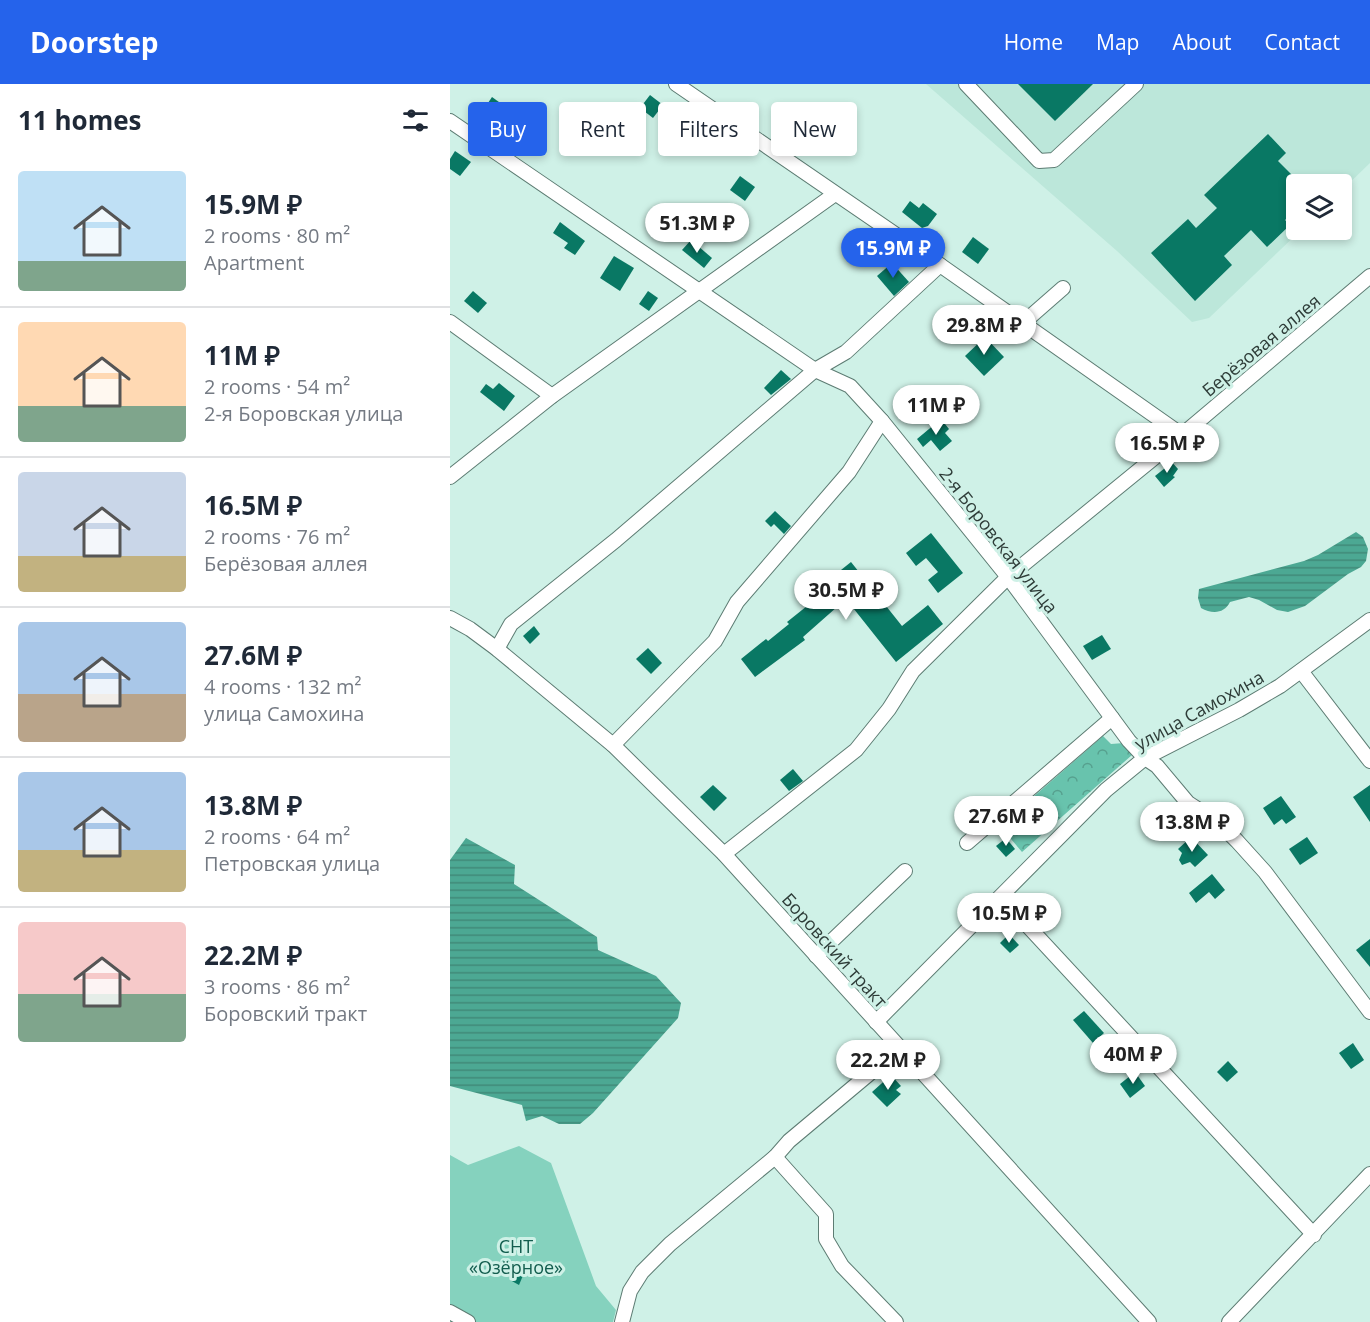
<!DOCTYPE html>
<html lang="en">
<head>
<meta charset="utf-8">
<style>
  :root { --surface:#fff; --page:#f2f2f3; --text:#1f2937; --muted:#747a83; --line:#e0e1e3; --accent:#2563eb }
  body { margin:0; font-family:"Open Sans",sans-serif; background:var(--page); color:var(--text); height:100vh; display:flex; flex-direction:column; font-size:22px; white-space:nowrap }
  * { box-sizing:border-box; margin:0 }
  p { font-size:20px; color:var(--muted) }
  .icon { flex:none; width:33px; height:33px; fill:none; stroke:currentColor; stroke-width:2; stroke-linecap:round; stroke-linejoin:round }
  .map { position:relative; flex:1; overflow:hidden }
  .sheet { display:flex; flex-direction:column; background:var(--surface); width:450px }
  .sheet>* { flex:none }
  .top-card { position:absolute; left:18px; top:18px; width:570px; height:54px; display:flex; gap:12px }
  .buttons { position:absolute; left:836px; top:90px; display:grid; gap:12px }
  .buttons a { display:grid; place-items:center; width:66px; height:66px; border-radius:6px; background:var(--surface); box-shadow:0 3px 9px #0003; font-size:30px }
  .price { position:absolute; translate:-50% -51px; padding:0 14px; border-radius:21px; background:#fff; color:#222; font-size:20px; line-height:39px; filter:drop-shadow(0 2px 3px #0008) }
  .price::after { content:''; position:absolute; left:50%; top:36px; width:18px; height:14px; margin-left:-9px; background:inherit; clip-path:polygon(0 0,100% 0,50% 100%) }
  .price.selected { background:var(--accent); color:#fff }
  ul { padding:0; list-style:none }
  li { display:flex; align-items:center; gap:18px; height:150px; padding:0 18px }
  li+li { border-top:2px solid var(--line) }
  li span { display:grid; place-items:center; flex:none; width:168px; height:120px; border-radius:6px; color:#555 }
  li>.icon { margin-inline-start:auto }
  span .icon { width:72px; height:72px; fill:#fffc; stroke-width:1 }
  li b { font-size:26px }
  h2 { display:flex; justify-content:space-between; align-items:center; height:72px; padding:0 18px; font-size:26px }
  .tag { padding:0 21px; border-radius:6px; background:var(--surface); box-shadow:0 3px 9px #0003; font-size:21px; line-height:54px }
  .tag.selected { background:var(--accent); color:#fff }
  header { display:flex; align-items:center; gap:36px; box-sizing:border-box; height:84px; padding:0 30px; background:var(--accent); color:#fff }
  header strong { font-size:28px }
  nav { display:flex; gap:33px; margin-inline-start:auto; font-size:21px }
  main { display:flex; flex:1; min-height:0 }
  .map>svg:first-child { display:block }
  .built { fill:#bce7da }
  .forest { fill:url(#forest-crowns) }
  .garden { fill:#85d2be }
  .water { fill:url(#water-rules) }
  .building { fill:#097864 }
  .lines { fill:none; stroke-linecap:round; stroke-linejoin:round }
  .minor-casing { stroke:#5d7c73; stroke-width:16 }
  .minor { stroke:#fff; stroke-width:14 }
  .labels { text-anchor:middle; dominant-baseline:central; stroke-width:6; stroke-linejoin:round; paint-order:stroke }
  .street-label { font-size:18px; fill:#2e3c38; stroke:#cff1e7 }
  .park-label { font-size:18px; fill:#125d4e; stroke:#cff1e7 }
</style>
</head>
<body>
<header>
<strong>Doorstep</strong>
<nav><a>Home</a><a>Map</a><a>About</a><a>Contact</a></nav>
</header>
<main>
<section class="sheet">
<h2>11 homes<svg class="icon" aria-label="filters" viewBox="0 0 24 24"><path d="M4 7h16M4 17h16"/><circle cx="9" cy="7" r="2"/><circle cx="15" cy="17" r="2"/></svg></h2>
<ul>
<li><span style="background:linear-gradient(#bfe0f5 75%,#7fa58c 0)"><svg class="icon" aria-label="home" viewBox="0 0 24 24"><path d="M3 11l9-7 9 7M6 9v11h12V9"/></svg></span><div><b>15.9M ₽</b><p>2 rooms · 80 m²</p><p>Apartment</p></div></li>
<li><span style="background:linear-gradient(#ffd9b3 70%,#7fa58c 0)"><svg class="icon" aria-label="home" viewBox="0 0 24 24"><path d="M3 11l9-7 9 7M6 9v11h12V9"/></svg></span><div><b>11M ₽</b><p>2 rooms · 54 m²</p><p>2-я Боровская улица</p></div></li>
<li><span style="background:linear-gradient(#c9d6e8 70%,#c2b280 0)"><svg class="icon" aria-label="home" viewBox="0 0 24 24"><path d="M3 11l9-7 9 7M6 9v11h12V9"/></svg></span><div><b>16.5M ₽</b><p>2 rooms · 76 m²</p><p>Берёзовая аллея</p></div></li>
<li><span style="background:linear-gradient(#a9c7e8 60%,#b9a48a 0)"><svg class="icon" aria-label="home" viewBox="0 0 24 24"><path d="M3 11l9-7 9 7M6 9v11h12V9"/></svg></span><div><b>27.6M ₽</b><p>4 rooms · 132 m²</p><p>улица Самохина</p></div></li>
<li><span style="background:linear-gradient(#a9c7e8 65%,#c2b280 0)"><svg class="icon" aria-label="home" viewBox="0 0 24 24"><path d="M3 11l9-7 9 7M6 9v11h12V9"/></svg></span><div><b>13.8M ₽</b><p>2 rooms · 64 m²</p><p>Петровская улица</p></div></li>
<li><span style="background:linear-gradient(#f6c9c9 60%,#7fa58c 0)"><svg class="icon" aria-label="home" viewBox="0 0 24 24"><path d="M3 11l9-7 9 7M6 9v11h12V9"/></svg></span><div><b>22.2M ₽</b><p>3 rooms · 86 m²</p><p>Боровский тракт</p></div></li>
</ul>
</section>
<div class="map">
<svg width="920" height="1238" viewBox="0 0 920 1238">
  <defs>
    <pattern id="forest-crowns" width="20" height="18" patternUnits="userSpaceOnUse" patternTransform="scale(1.5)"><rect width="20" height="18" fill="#68c3ad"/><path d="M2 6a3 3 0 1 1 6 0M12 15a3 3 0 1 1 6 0" fill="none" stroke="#56a08e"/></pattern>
    <pattern id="water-rules" width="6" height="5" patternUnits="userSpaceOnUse" patternTransform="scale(1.5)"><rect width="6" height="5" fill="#4ca893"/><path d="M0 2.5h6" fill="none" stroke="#408a79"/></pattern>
  </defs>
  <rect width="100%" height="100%" fill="#cff1e7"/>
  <polygon class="built" points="476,0 920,0 920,79 891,107 891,100 846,100 846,146 851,146 759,234 742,238 667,167"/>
  <polygon class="forest" points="653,652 661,660 674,659 682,671 572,768 550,742"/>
  <polygon class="garden" points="69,1062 101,1079 146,1202 166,1226 163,1238 0,1238 0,1071 18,1081"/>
  <g class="water">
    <path d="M906,448L913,453L918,465L916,477L911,483L898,490L855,522L838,528L827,526L809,516L799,513L780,518C774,530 762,530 751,524L748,514L749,505L854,477L868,471Z"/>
    <polygon points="16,754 65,781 64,800 147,853 148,866 206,892 231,919 228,934 143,1029 130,1040 109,1040 92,1032 76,1037 72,1021 0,1002 0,776"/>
  </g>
  <g class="building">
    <polygon points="568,0 643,0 605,37"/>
    <polygon points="200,11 213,21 203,34 190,24"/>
    <polygon points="42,13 60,26 47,44 30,31"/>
    <polygon points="234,30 250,41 235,62 219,51"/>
    <polygon points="818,50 836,69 828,77 846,95 846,126 835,136 840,141 817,163 801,146 774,172 782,181 745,217 701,169 738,135 746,144 767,124 754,111"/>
    <polygon points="5,67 21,78 10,92 0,85 0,75"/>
    <polygon points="290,92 305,103 295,117 280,106"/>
    <polygon points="460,117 469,124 473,119 487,130 478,142 472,144 452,128"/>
    <polygon points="110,138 135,157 125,171 114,164 118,159 103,149"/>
    <polygon points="523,153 539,165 528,180 512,168"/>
    <polygon points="241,156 262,174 254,184 232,166"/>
    <polygon points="164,172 184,184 170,207 150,194"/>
    <polygon points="442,179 459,198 444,212 427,192"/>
    <polygon points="23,207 37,219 28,229 14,217"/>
    <polygon points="198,207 208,214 199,227 189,220"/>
    <polygon points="535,253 554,273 534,292 515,272"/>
    <polygon points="331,286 341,295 321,311 314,304"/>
    <polygon points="49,299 65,312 54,327 30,308 36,300 43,305"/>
    <polygon points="491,335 499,345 495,349 502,357 490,367 481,356 473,363 467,355"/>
    <polygon points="720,376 728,385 723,392 725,393 714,403 705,392 715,384 713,382"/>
    <polygon points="325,427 341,442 334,450 324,440 321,443 315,437"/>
    <polygon points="481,449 513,489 488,509 478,496 488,488 476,474 466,482 456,469"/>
    <polygon points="401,478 452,542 478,521 493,540 446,578 396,515 353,553 355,556 305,593 291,575 316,555 318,557 339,540 337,538 362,518 360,515 383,497 381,494"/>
    <polygon points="84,542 90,550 80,560 73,552"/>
    <polygon points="652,551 661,565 642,576 633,562"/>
    <polygon points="198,564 212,579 201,590 186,575"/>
    <polygon points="343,685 353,697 339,707 330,696"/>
    <polygon points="263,701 277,714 264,727 250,713"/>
    <polygon points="920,701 920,738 903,713"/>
    <polygon points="831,712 846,733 836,740 832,735 824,741 813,724"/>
    <polygon points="741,753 758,771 745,783 740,778 732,781 729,776 732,769 728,765"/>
    <polygon points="857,753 868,769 850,781 839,765"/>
    <polygon points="556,754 565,765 556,773 546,762"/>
    <polygon points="762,790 775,806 765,815 759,808 746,819 739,809"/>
    <polygon points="559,850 569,861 560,869 550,859"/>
    <polygon points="920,855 920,883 906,866"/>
    <polygon points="634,927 654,949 643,959 623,936"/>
    <polygon points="903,959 914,976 901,985 889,969"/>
    <polygon points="778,977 788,988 777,998 767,988"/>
    <polygon points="685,988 695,1002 680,1014 670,1000"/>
    <polygon points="441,991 451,1002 446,1006 451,1010 437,1023 422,1008"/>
    <polygon points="70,1178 77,1182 69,1201 60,1196"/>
  </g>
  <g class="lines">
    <defs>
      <g id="minor">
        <polyline points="226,0 490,181 732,351"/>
        <polyline points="516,0 589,77 604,76 686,0"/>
        <polyline points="0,37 365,286 400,302 432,337 558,493 679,657 695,674 707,682 738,719 769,739 787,757 815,788 920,928"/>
        <polyline points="0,238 102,312"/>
        <polyline points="573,239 613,204"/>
        <polyline points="0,393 102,312 385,110"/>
        <polyline points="0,534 20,545 47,565 163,661 274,770 699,1238"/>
        <polyline points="47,565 61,540 166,456 365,286 396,268 490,181"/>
        <polyline points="851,587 920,677"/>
        <polyline points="163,661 265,557 287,518 399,388 432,337"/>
        <polyline points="517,759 662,634"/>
        <polyline points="274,770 406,666 439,625 463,587 558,493 732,351 920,192"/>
        <polyline points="551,813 864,1151"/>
        <polyline points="366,872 455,787"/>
        <polyline points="426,938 656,706 695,674 789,626 830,602 920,536"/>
        <polyline points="325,1073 376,1130 376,1155 392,1182 446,1238"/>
        <polyline points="0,1228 18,1238"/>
        <polyline points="172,1238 180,1207 192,1188 220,1160 325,1073 339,1057 450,964"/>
        <polyline points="779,1238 920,1090"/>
      </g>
    </defs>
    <use href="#minor" class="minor-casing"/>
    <use href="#minor" class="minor"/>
  </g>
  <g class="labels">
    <g class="street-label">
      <text transform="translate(811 261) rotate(-40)">Берёзовая аллея</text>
      <text transform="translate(549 456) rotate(52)">2-я Боровская улица</text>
      <text transform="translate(749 626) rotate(-29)">улица Самохина</text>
      <text transform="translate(385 866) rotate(48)">Боровский тракт</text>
    </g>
    <g class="park-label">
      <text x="66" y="1162">СНТ<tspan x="66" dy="21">«Озёрное»</tspan></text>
    </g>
  </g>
</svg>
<div class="buttons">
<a><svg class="icon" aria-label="layers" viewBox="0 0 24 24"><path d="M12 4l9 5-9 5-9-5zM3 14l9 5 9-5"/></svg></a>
</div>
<b class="price" style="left:247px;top:170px">51.3M ₽</b>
<b class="price selected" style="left:443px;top:195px">15.9M ₽</b>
<b class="price" style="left:534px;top:272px">29.8M ₽</b>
<b class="price" style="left:486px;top:352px">11M ₽</b>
<b class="price" style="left:717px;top:390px">16.5M ₽</b>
<b class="price" style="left:396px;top:537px">30.5M ₽</b>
<b class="price" style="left:556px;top:763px">27.6M ₽</b>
<b class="price" style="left:742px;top:769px">13.8M ₽</b>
<b class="price" style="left:559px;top:860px">10.5M ₽</b>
<b class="price" style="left:683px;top:1001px">40M ₽</b>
<b class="price" style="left:438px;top:1007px">22.2M ₽</b>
<div class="top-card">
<a class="tag selected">Buy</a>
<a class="tag">Rent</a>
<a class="tag">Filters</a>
<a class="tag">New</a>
</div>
</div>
</main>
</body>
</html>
